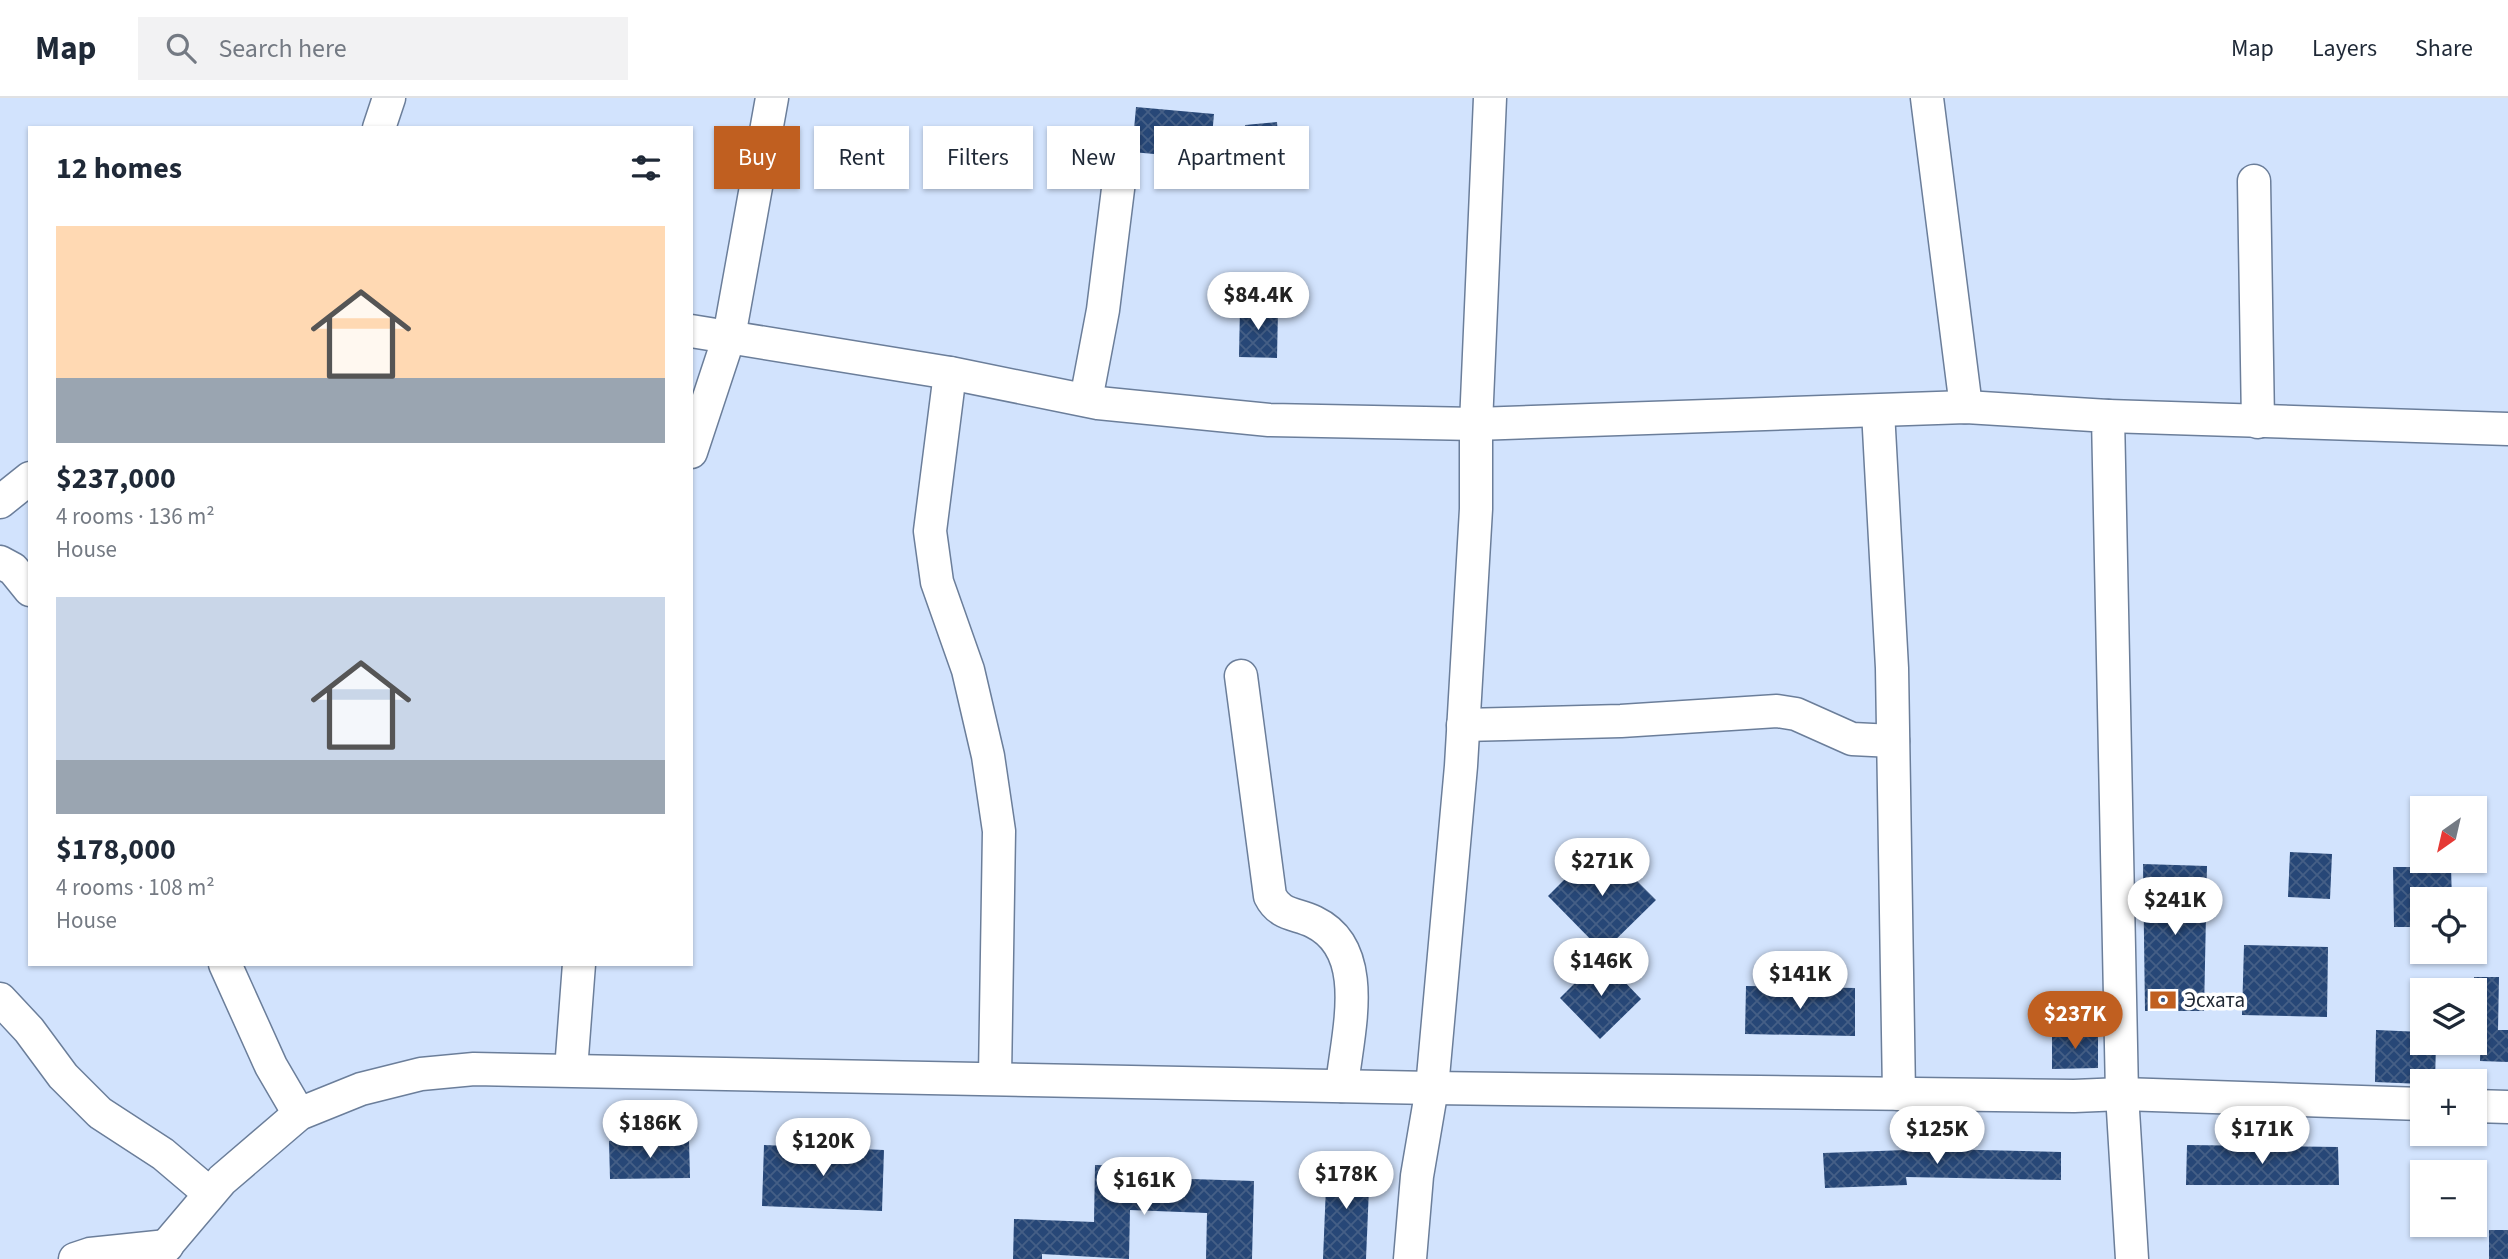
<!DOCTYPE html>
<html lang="en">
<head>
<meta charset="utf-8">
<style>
  :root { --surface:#fff; --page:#f2f2f3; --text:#1f2937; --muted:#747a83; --line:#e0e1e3; --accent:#c05f20 }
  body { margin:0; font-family:"Source Sans 3",sans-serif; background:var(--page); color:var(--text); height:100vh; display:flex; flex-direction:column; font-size:26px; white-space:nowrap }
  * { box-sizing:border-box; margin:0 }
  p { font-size:23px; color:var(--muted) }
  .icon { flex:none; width:38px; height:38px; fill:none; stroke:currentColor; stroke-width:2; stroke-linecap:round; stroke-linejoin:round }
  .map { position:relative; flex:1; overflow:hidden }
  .drawer { position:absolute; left:28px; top:28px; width:665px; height:840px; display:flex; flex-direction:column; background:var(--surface); border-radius:0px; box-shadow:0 2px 5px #0004 }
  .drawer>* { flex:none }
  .guide { position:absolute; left:714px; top:28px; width:665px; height:63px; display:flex; gap:14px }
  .needle { width:46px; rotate:214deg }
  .tools { position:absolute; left:2410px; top:698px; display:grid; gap:14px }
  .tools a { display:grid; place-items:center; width:77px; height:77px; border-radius:0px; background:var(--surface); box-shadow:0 2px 5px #0004; font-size:35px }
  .price { position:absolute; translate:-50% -60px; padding:0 16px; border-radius:24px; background:#fff; color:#222; font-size:23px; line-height:46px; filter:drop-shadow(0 2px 4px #0008) }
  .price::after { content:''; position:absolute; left:50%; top:42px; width:21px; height:16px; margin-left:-10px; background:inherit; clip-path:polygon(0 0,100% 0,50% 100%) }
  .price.selected { background:var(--accent); color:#fff }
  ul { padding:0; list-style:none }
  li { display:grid; align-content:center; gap:14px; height:371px; padding:0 28px }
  li span { display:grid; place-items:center; height:217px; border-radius:0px; color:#555 }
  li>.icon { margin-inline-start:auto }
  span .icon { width:126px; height:126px; fill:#fffc; stroke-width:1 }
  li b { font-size:30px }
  h2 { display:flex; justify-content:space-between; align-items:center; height:84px; padding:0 28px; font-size:30px }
  .pill { padding:0 24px; border-radius:0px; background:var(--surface); box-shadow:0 2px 5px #0004; font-size:24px; line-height:63px }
  .pill.selected { background:var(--accent); color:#fff }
  header { display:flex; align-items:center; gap:42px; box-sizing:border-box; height:98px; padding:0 35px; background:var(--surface); border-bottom:2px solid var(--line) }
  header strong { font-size:33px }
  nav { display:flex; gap:38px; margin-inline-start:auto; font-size:24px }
  .search { width:490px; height:63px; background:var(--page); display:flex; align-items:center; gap:18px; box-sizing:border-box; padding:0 24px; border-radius:0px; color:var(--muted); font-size:26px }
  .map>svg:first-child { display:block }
  .building { fill:url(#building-cross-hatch) }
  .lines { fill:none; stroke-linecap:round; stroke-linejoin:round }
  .minor-casing { stroke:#6b7e9a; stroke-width:35 }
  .minor { stroke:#fff; stroke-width:32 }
  .labels { text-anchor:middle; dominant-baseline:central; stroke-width:7; stroke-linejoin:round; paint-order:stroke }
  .poi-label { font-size:21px; fill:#1e2632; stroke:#fff; text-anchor:start }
</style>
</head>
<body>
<header>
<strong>Map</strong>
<div class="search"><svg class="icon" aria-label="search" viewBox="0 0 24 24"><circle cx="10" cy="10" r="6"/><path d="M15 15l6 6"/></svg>Search here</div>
<nav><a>Map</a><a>Layers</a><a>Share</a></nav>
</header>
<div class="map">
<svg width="2508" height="1161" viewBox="0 0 2508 1161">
  <defs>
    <pattern id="building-cross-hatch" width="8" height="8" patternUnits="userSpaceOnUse" patternTransform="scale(1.75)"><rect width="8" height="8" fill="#274777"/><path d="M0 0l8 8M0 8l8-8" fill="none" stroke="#455f86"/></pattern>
  </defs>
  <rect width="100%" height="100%" fill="#d2e3fd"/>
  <g class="building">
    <polygon points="1136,9 1214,16 1210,61 1132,54"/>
    <polygon points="1277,24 1280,63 1249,66 1245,27"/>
    <polygon points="1240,209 1278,210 1277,260 1239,259"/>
    <polygon points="1600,746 1656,802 1603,854 1548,798"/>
    <polygon points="2290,754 2332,756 2330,801 2288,799"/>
    <polygon points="2143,766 2207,768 2204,913 2145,913"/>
    <polygon points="2393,769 2451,769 2452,802 2422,802 2422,829 2394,829"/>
    <polygon points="2244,847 2328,849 2327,919 2242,917"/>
    <polygon points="1601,859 1641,901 1600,941 1560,900"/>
    <polygon points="2474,879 2499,879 2498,932 2508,932 2508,964 2480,963 2481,931 2474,931"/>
    <polygon points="1746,888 1855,890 1855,938 1745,936"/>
    <polygon points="2376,932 2422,934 2422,945 2436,945 2435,984 2422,984 2422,986 2375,984"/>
    <polygon points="2098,935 2098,970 2052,971 2052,936"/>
    <polygon points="689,1042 690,1080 610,1081 609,1043"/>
    <polygon points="764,1047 884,1052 882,1113 762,1108"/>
    <polygon points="2187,1047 2338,1049 2339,1087 2186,1087"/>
    <polygon points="1935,1051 2061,1054 2061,1082 1906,1079 1907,1087 1825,1090 1823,1055"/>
    <polygon points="1327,1064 1370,1066 1366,1161 1323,1161"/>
    <polygon points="1095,1067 1128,1068 1128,1079 1254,1083 1252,1161 1206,1161 1207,1115 1130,1112 1129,1161 1042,1156 1042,1161 1013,1161 1014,1121 1094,1124"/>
    <rect x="2489" y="1132" width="19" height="29"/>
  </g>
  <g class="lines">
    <defs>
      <g id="minor">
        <polyline points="1927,0 1966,309"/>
        <polyline points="379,30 389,0"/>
        <polyline points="2254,83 2258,324"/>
        <polyline points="691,233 950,275 1098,305 1269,322 1476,326 1966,309 2108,318 2122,996 2132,1161"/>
        <polyline points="950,275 930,433 937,484 968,572 988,658 999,733 995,979"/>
        <polyline points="1086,302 1103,212 1119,83"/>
        <polyline points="1878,313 1892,570 1899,996"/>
        <polyline points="2108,318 2508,331"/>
        <polyline points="691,354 729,239 772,0"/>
        <polyline points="0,404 30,380"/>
        <polyline points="0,464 13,471 30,492"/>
        <path d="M1241,578L1270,798C1280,818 1296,815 1314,824C1372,852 1347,936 1342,988"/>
        <polyline points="1463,627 1621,623 1777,613 1796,616 1852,641 1893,643"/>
        <polyline points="225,866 271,968 299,1016"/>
        <polyline points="0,901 29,932 63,978 100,1015 163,1056 209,1095"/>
        <polyline points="571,972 579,866"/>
        <polyline points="2474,1008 2508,1009"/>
        <polyline points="75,1161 90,1156 167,1148"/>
        <polyline points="155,1161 222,1082 299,1016 361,991 421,976 474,971 1432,990 2074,998 2122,996 2422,1006"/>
        <polyline points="1410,1161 1417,1078 1432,990 1461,668 1476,411 1476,326 1490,0"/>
      </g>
    </defs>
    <use href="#minor" class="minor-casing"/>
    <use href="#minor" class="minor"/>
  </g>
  <defs>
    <symbol id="bank-bare" viewBox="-9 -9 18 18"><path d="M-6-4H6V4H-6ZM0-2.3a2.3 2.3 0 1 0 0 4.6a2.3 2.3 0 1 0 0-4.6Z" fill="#c05f20" stroke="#fff" stroke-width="2.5" paint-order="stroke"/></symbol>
  </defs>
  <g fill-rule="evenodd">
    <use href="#bank-bare" x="2144" y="883" width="38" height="38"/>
  </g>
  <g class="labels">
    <g class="poi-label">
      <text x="2184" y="902">Эсхата</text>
    </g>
  </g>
</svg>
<div class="tools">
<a><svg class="needle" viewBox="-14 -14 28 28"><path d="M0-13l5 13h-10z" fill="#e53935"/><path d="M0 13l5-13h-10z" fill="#747a83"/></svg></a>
<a><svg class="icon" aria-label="locate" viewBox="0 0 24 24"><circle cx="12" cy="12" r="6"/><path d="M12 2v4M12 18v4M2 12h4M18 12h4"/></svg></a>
<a><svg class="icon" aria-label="layers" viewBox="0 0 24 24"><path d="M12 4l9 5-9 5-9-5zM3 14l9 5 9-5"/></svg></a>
<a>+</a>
<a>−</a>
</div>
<b class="price" style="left:1258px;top:234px">$84.4K</b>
<b class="price" style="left:1602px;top:800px">$271K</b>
<b class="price" style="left:2175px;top:839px">$241K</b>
<b class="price" style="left:1601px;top:900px">$146K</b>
<b class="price" style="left:1800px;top:913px">$141K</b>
<b class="price selected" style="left:2075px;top:953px">$237K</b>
<b class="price" style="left:650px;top:1062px">$186K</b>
<b class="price" style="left:1937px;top:1068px">$125K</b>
<b class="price" style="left:2262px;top:1068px">$171K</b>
<b class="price" style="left:823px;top:1080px">$120K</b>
<b class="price" style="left:1346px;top:1113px">$178K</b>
<b class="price" style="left:1144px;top:1119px">$161K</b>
<div class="guide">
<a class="pill selected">Buy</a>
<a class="pill">Rent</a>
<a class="pill">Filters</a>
<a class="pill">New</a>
<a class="pill">Apartment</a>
</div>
<section class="drawer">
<h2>12 homes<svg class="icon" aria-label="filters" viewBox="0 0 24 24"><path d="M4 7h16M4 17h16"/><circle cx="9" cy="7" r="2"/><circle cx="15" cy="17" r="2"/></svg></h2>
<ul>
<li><span style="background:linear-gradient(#ffd9b3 70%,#9aa5b1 0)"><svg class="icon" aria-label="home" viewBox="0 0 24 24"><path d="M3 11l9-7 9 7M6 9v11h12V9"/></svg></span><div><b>$237,000</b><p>4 rooms · 136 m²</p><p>House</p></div></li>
<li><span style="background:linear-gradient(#c9d6e8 75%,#9aa5b1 0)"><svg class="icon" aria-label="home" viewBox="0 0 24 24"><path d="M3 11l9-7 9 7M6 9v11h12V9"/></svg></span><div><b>$178,000</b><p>4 rooms · 108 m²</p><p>House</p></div></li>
</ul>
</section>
</div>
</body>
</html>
